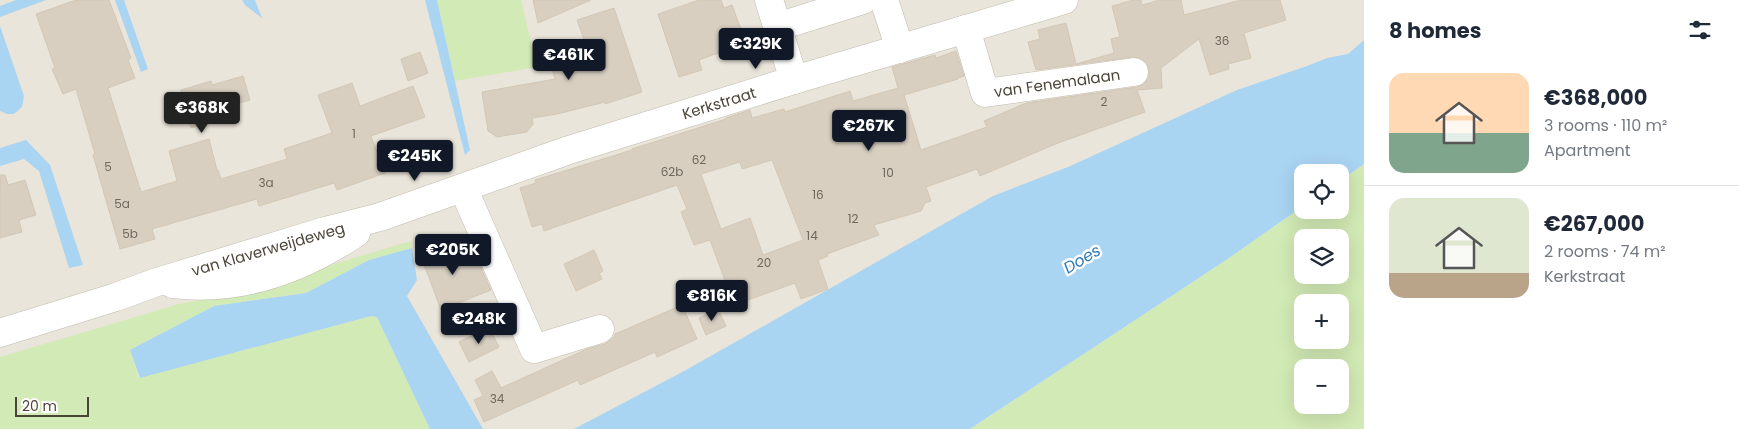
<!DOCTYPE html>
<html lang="en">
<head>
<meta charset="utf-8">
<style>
  :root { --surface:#fff; --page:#f6f6f7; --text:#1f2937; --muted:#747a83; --line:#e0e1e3; --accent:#111827 }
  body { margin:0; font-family:Poppins,sans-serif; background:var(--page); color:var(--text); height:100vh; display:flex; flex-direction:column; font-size:19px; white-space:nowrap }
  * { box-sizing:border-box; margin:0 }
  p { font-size:16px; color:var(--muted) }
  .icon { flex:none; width:28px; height:28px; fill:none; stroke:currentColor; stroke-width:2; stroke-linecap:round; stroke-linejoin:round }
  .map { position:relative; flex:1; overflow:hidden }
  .drawer { display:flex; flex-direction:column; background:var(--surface); width:375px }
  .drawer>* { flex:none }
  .controls { position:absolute; left:1294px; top:164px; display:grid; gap:10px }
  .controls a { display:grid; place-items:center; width:55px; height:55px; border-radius:10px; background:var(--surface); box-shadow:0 5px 20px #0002; font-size:25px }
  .scale { position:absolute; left:15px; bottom:12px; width:74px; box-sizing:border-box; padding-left:5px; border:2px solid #4b4439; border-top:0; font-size:14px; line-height:18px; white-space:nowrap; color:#4b4439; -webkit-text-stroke:4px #fff; paint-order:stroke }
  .price { position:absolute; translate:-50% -42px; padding:0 11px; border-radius:5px; background:var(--accent); color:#fff; font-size:16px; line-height:32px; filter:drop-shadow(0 1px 2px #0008) }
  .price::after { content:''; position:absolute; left:50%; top:30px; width:15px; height:11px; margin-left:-8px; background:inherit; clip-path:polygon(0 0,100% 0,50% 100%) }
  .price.on { background:#222; color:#fff }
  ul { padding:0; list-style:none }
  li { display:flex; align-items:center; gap:15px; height:125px; padding:0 25px }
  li+li { border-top:1px solid var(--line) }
  li span { display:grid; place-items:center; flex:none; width:140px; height:100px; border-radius:15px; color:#555 }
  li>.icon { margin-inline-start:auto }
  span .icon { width:60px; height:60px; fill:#fffc; stroke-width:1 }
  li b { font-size:21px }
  h2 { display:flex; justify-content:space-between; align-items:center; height:60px; padding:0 25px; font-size:21px }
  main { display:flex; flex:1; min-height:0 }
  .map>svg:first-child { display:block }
  .residential { fill:#eae5da; fill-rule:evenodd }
  .green { fill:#d2eab5; fill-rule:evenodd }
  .water { fill:#a9d4f2 }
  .building { fill:#d8cfc1; stroke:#d3c7b4; fill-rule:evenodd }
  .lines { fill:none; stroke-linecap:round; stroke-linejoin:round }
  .minor-casing { stroke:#c2bbae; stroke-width:29 }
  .minor { stroke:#fff; stroke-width:28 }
  .labels { text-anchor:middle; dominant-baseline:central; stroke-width:5; stroke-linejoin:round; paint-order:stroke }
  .number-label { font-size:12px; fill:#6e675b }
  .street-label { font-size:15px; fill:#4b4439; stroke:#fff }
  .water-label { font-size:16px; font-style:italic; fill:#2e7ab2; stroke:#fff }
</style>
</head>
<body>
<main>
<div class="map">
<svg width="1364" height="429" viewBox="0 0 1364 429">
  <rect width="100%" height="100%" fill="#f6f3ec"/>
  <path class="residential" d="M0,0H1364V259L1340,238L1329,237L1192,144L644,429H0ZM1302,172H1340V210H1302Z"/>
  <g class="green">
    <polygon points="437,0 521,0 537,67 455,81"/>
    <path d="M1364,164V429H970L1229,258L1302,207V210H1340V181ZM1302,238H1340V275H1302ZM1302,302H1340V340H1302ZM1302,368H1340V405H1302Z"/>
    <polygon points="411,241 412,248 369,260 306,293 214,306 130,350 139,378 371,316 377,317 430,429 0,429 0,357 179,304 238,293"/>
  </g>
  <g class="water">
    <polygon points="16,0 46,0 0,17 0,6"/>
    <polygon points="115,0 124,0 148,69 141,72"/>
    <polygon points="242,0 255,0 262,18 245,5"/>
    <polygon points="425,0 437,0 470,150 465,155"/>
    <polygon points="0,26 24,96 22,107 14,114 7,114 0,111"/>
    <polygon points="1364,40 1364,164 1340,181 1340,172 1302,172 1302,207 1229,258 970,429 574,429 686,370 993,196 1068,167 1237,90 1307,66 1327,58 1348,54"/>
    <polygon points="26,140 50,165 83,265 69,268 39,171 24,159 0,166 0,148"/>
    <polygon points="412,248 417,280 407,296 483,429 430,429 377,317 371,316 140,378 130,350 214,306 306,293 369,260"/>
  </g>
  <g class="building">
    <polygon points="76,0 109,0 131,58 128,60 135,78 108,88 141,192 177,181 169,151 209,139 217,170 218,170 221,179 287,159 284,149 332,133 318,95 352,83 360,106 413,86 425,117 371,136 385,173 337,190 334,183 259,206 257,199 152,229 155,239 120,249 93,155 95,154 76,89 63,94 52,69 55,68 36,14"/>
    <polygon points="533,0 591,0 538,23"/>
    <polygon points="699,0 721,0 724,8 732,5 746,43 699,60 702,70 679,77 658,14"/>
    <path d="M1133,0H1141L1142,5L1160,0H1181L1184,15L1241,0H1280L1286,20L1244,33L1251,58L1228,64L1229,69L1210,75L1199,39L1161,68L1162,88L1137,90L1145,112L1058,143L980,176L977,169L926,187L931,201L925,203L921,211L874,225L879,235L827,254L828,256L818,260L828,289L801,299L795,283L734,305L710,240L694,245L681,212L687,209L677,185L544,231L542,224L532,227L520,188L536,183L535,180L632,150V149L726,119V118L750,110L752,118L784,109L785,112L850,91L853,101L898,88L892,67L935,55L936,58L956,51L964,76L958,78V79L904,95L921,150L987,127L984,121L1026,103L1137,87L1144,84L1149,77V70L1147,63L1140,58L1132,57L1036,70L1028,42L1040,39L1038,30L1066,23L1076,64L1114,53L1111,39L1120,37L1112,6ZM772,160L803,240L763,255L750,218L721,229L701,174L740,162L742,169Z"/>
    <polygon points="614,8 642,92 605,104 605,102 557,114 532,118 533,124 527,132 497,137 488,131 482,92 555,79 552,69 570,65 587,48 577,20"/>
    <polygon points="420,52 428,73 408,81 401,59"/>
    <polygon points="243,76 250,100 239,103 240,105 221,111 223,118 191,128 182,98 183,98 181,90 211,81 212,85"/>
    <polygon points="0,175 5,175 8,185 25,180 36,215 19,220 22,232 0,238"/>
    <polygon points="445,240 455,266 476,257 491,290 441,310 419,251"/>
    <polygon points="594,250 603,271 599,273 602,279 576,291 564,264"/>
    <polygon points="682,305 697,339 657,357 655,352 580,385 578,380 484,422 474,400 483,396 475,380 492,371 501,388 587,349 605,344 614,337 615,334"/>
    <polygon points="718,309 726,326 706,335 699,318"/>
    <polygon points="489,327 499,347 469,362 459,342"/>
  </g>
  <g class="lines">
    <defs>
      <g id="minor">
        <polyline points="769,0 794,80"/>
        <polyline points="884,0 900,49"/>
        <polyline points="793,22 863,0"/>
        <polyline points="966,29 985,93 1134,72"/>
        <polyline points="463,188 534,349 600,329"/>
        <path d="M173,284C239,292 302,269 356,233"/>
        <polyline points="0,333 116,297 157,282 325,231 380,217 569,150 794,80 1064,0"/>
      </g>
    </defs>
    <use href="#minor" class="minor-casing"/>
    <use href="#minor" class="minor"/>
  </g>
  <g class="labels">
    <g class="number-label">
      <text x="1222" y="40">36</text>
      <text x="1104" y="101">2</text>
      <text x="354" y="133">1</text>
      <text x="699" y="159">62</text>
      <text x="108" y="166">5</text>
      <text x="672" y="171">62b</text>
      <text x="888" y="172">10</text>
      <text x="266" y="182">3a</text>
      <text x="818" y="194">16</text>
      <text x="122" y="203">5a</text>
      <text x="853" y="218">12</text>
      <text x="130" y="233">5b</text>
      <text x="812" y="235">14</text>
      <text x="764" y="262">20</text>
      <text x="497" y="398">34</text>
    </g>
    <g class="street-label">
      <text transform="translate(1057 83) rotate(-8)">van Fenemalaan</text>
      <text transform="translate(719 103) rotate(-17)">Kerkstraat</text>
      <text transform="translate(268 249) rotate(-16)">van Klaverweijdeweg</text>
    </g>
    <g class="water-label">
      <text transform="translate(1082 259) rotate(-31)">Does</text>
    </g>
  </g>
</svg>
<div class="controls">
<a><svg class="icon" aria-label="locate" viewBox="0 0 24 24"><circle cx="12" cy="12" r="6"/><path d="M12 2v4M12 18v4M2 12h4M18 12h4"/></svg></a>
<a><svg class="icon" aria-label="layers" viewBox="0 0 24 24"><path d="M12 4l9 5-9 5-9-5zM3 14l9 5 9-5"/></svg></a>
<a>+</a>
<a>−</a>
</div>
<div class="scale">20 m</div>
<b class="price" style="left:756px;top:70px">€329K</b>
<b class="price" style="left:569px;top:81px">€461K</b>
<b class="price on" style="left:202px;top:134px">€368K</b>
<b class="price" style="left:869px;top:152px">€267K</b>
<b class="price" style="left:415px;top:182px">€245K</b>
<b class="price" style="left:453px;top:276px">€205K</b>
<b class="price" style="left:712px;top:322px">€816K</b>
<b class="price" style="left:479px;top:345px">€248K</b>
</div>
<section class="drawer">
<h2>8 homes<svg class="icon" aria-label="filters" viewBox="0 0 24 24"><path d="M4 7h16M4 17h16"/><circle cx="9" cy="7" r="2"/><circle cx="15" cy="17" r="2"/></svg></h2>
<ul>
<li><span style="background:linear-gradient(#ffd9b3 60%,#7fa58c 0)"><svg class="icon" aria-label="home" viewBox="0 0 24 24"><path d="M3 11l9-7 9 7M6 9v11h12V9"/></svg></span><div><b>€368,000</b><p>3 rooms · 110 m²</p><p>Apartment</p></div></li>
<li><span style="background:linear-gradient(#dfe7d0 75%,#b9a48a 0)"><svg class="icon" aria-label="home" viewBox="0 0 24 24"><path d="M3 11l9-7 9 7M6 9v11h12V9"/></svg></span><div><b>€267,000</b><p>2 rooms · 74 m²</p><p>Kerkstraat</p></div></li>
</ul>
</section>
</main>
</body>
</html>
